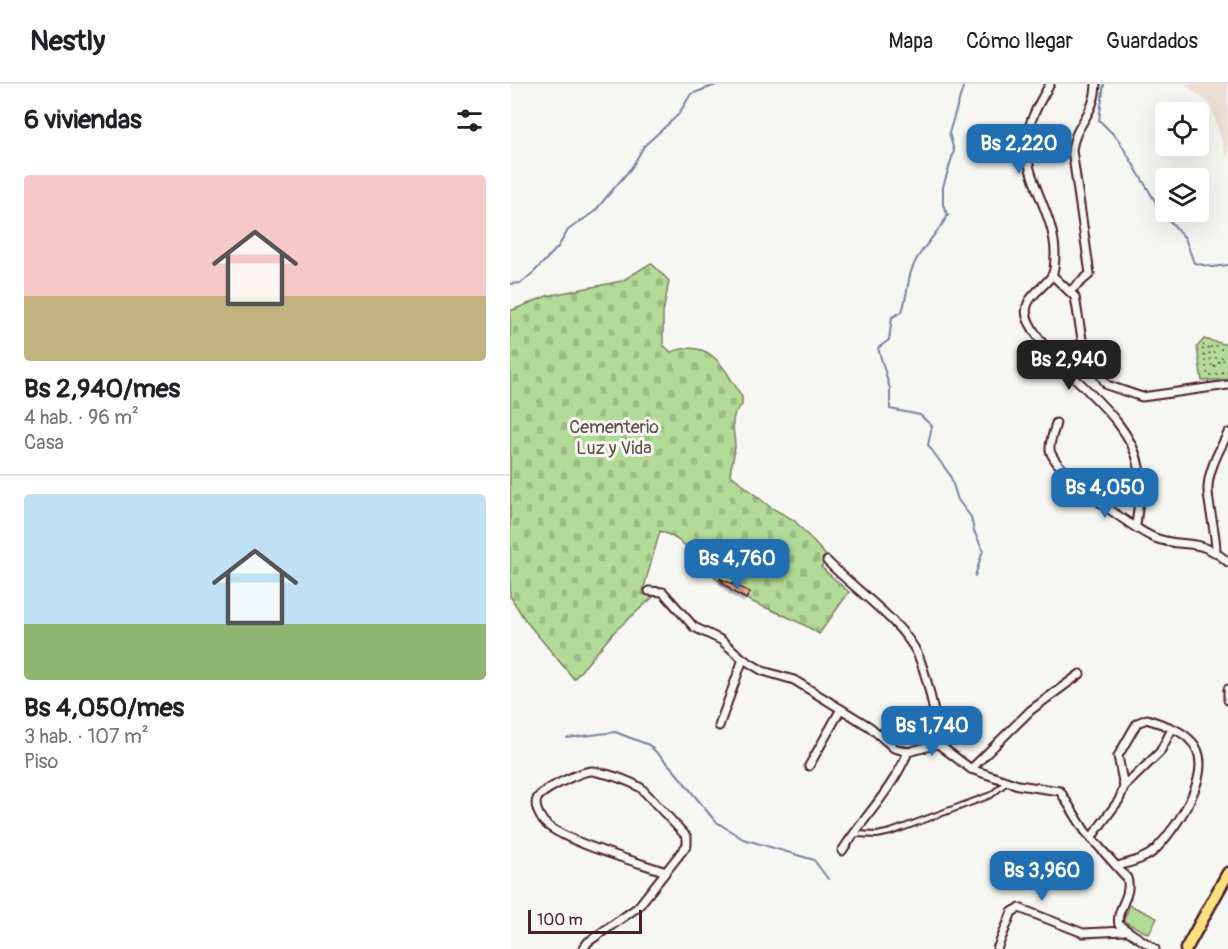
<!DOCTYPE html>
<html lang="es">
<head>
<meta charset="utf-8">
<style>
  :root { --surface:#fff; --page:#f2f2f2; --text:#202124; --muted:#757577; --line:#e0e0e0; --accent:#1f6fb2 }
  body { margin:0; font-family:Pangolin,sans-serif; background:var(--page); color:var(--text); height:100vh; display:flex; flex-direction:column; font-size:22px; white-space:nowrap }
  * { box-sizing:border-box; margin:0 }
  p { font-size:20px; color:var(--muted) }
  .icon { flex:none; width:33px; height:33px; fill:none; stroke:currentColor; stroke-width:2; stroke-linecap:round; stroke-linejoin:round }
  .map { position:relative; flex:1; overflow:hidden }
  .details { display:flex; flex-direction:column; background:var(--surface); width:510px }
  .details>* { flex:none }
  .tools { position:absolute; left:645px; top:18px; display:grid; gap:12px }
  .tools a { display:grid; place-items:center; width:54px; height:54px; border-radius:6px; background:var(--surface); box-shadow:0 6px 24px #0002; font-size:30px }
  .scale { position:absolute; left:18px; bottom:15px; width:114px; box-sizing:border-box; padding-left:6px; border:3px solid #4a1f2b; border-top:0; font-size:16px; line-height:21px; white-space:nowrap; color:#4a1f2b; -webkit-text-stroke:4px #f6f6f2; paint-order:stroke }
  .price { position:absolute; translate:-50% -51px; padding:0 14px; border-radius:12px; background:var(--accent); color:#fff; font-size:20px; line-height:39px; filter:drop-shadow(0 2px 3px #0008) }
  .price::after { content:''; position:absolute; left:50%; top:36px; width:18px; height:14px; margin-left:-9px; background:inherit; clip-path:polygon(0 0,100% 0,50% 100%) }
  .price.selected { background:#222; color:#fff }
  ul { padding:0; list-style:none }
  li { display:grid; align-content:center; gap:12px; height:318px; padding:0 24px }
  li+li { border-top:2px solid var(--line) }
  li span { display:grid; place-items:center; height:186px; border-radius:6px; color:#555 }
  li>.icon { margin-inline-start:auto }
  span .icon { width:108px; height:108px; fill:#fffc; stroke-width:1 }
  li b { font-size:26px }
  h2 { display:flex; justify-content:space-between; align-items:center; height:72px; padding:0 24px; font-size:26px }
  header { display:flex; align-items:center; gap:36px; box-sizing:border-box; height:84px; padding:0 30px; background:var(--surface); border-bottom:2px solid var(--line) }
  header strong { font-size:28px }
  nav { display:flex; gap:33px; margin-inline-start:auto; font-size:21px }
  main { display:flex; flex:1; min-height:0 }
  .map>svg:first-child { display:block }
  .built { fill:#eedfd5 }
  .cemetery { fill:url(#cemetery-stones); stroke:#7e7d61; stroke-width:1.5 }
  .pitch { fill:#b2db97; stroke:#7e7d61; stroke-width:1.5 }
  .lines { fill:none; stroke-linecap:round; stroke-linejoin:round }
  .stream { stroke:#7683a1; stroke-width:2 }
  .building { fill:url(#building-back-hatch); stroke:#4a1f2b; stroke-width:1.5; filter:url(#shadow) }
  .lane-casing { stroke:#4a1f2b; stroke-width:8 }
  .street-casing { stroke:#4a1f2b; stroke-width:11 }
  .primary-casing { stroke:#4a1f2b; stroke-width:15 }
  .path { stroke:#4a1f2b; stroke-width:1.5; stroke-dasharray:1.5 4.5; stroke-linecap:butt }
  .lane { stroke:#f6f6f2; stroke-width:4 }
  .street { stroke:#f6f6f2; stroke-width:7 }
  .primary { stroke:#fce080; stroke-width:10 }
  .labels { text-anchor:middle; dominant-baseline:central; stroke-width:6; stroke-linejoin:round; paint-order:stroke }
  .park-label { font-size:18px; fill:#644e46; stroke:#f6f6f2 }
</style>
</head>
<body>
<header>
<strong>Nestly</strong>
<nav><a>Mapa</a><a>Cómo llegar</a><a>Guardados</a></nav>
</header>
<main>
<section class="details">
<h2>6 viviendas<svg class="icon" aria-label="filters" viewBox="0 0 24 24"><path d="M4 7h16M4 17h16"/><circle cx="9" cy="7" r="2"/><circle cx="15" cy="17" r="2"/></svg></h2>
<ul>
<li><span style="background:linear-gradient(#f6c9c9 65%,#c2b280 0)"><svg class="icon" aria-label="home" viewBox="0 0 24 24"><path d="M3 11l9-7 9 7M6 9v11h12V9"/></svg></span><div><b>Bs 2,940/mes</b><p>4 hab. · 96 m²</p><p>Casa</p></div></li>
<li><span style="background:linear-gradient(#bfe0f5 70%,#8fb573 0)"><svg class="icon" aria-label="home" viewBox="0 0 24 24"><path d="M3 11l9-7 9 7M6 9v11h12V9"/></svg></span><div><b>Bs 4,050/mes</b><p>3 hab. · 107 m²</p><p>Piso</p></div></li>
</ul>
</section>
<div class="map">
<svg width="718" height="865" viewBox="0 0 718 865">
  <defs>
    <pattern id="cemetery-stones" width="16" height="16" patternUnits="userSpaceOnUse" patternTransform="scale(1.5)"><rect width="16" height="16" fill="#b2db97"/><path d="M2 7V4a2 2 0 0 1 4 0v3zM10 15v-3a2 2 0 0 1 4 0v3z" fill="#9bbc82"/></pattern>
    <pattern id="building-back-hatch" width="6" height="6" patternUnits="userSpaceOnUse" patternTransform="scale(1.5)"><rect width="6" height="6" fill="#dda892"/><path d="M-1 5l2 2M0 0l6 6M5-1l2 2" fill="none" stroke="#b58877"/></pattern>
    <filter id="shadow"><feDropShadow dx="-2.5" dy="2.5" stdDeviation="0" flood-color="#0004"/></filter>
  </defs>
  <rect width="100%" height="100%" fill="#f6f6f2"/>
  <filter id="ink" filterUnits="userSpaceOnUse"><feTurbulence type="fractalNoise" baseFrequency=".0167" numOctaves="2"/><feDisplacementMap in="SourceGraphic" scale="12" xChannelSelector="R" yChannelSelector="G"/><feConvolveMatrix kernelMatrix="1 2 1 2 8 2 1 2 1" color-interpolation-filters="sRGB"/></filter>
  <g filter="url(#ink)">
    <polygon class="built" points="675,0 718,0 718,77 700,20"/>
    <path class="cemetery" d="M141,179L159,197L153,229V261L161,268C201,253 214,284 232,313V321C218,332 224,345 225,361C225,370 221,381 220,390L260,423L284,436L319,475L311,483L339,508L309,550C282,531 252,525 225,509C194,491 188,461 150,447L132,510L143,513L105,547L64,595L15,536L0,512V227L37,212L112,197Z"/>
    <g class="pitch">
      <polygon points="694,255 718,261 718,295 692,297 687,263"/>
      <polygon points="620,821 647,834 639,850 613,837"/>
    </g>
    <g class="lines">
      <g class="stream">
        <path d="M454,0L439,49L444,67L433,103V121L438,131C427,151 406,168 400,191C397,204 396,216 392,228L382,233L379,256L368,264L380,305V325L410,331L422,342L418,361L440,391L448,416L461,433L464,447L473,466L465,492"/>
        <polyline points="594,0 589,36 608,55 651,127 675,154 684,179 702,183 718,181"/>
        <polyline points="0,200 11,199 24,188 48,163 58,146 84,128 122,83 134,62 168,31 181,10 209,0"/>
        <polyline points="57,654 105,648 139,661 163,685 205,737 233,755 304,776 318,795"/>
      </g>
    </g>
    <polygon class="building" points="209,494 240,508 236,515 223,508"/>
    <g class="lines">
      <defs>
        <polyline id="lane" points="345,750 367,751 381,748 481,711 497,698"/>
        <g id="street">
          <path d="M540,0C531,16 519,35 517,54C513,94 544,128 545,168C545,174 545,186 542,191C535,205 506,215 520,240C546,290 620,328 629,383C632,403 628,422 626,442"/>
          <polyline points="542,191 565,213 574,267 597,301 632,313 718,301"/>
          <path d="M560,207L580,190L562,66C565,40 585,31 586,0"/>
          <path d="M546,339C544,348 539,358 540,366C544,388 624,446 645,454C674,465 688,452 718,478"/>
          <path d="M706,468C706,447 699,427 698,407C697,388 710,365 718,349"/>
          <path d="M317,477C343,504 393,538 408,571C419,597 423,625 429,652L428,660"/>
          <path d="M139,507L153,508L184,543L211,556L233,575L253,587L284,596L360,643L384,664L398,668L428,660L461,685L508,701L550,707L575,747L617,794C623,812 605,825 609,841L645,865"/>
          <polyline points="718,605 718,616"/>
          <polyline points="209,642 233,575"/>
          <polyline points="299,682 331,625"/>
          <polyline points="461,685 521,626 570,590"/>
          <polyline points="581,754 609,716 614,703 650,668 662,645"/>
          <path d="M332,767C354,733 382,706 398,668"/>
          <path d="M608,782C621,778 636,775 646,765C667,743 710,682 679,655C668,644 650,640 637,635L627,639L608,672L614,703"/>
          <path d="M73,865L78,858L128,823L177,761V753L131,704C118,696 98,690 83,687C73,686 31,706 27,715C24,722 29,731 33,737C50,757 128,778 156,788"/>
          <polyline points="487,865 502,828 509,824 573,849 615,847"/>
        </g>
        <polyline id="primary" points="676,865 718,789"/>
      </defs>
      <use href="#lane" class="lane-casing"/>
      <use href="#street" class="street-casing"/>
      <use href="#primary" class="primary-casing"/>
      <g class="path">
        <polyline points="718,265 710,265 705,261 701,263 706,274 718,272"/>
        <polyline points="718,281 712,275 702,284 698,262 692,261 698,292 718,287"/>
      </g>
      <use href="#lane" class="lane"/>
      <use href="#street" class="street"/>
      <use href="#primary" class="primary"/>
    </g>
  </g>
  <g class="labels">
    <g class="park-label">
      <text x="104" y="343">Cementerio<tspan x="104" dy="21">Luz y Vida</tspan></text>
    </g>
  </g>
</svg>
<div class="tools">
<a><svg class="icon" aria-label="locate" viewBox="0 0 24 24"><circle cx="12" cy="12" r="6"/><path d="M12 2v4M12 18v4M2 12h4M18 12h4"/></svg></a>
<a><svg class="icon" aria-label="layers" viewBox="0 0 24 24"><path d="M12 4l9 5-9 5-9-5zM3 14l9 5 9-5"/></svg></a>
</div>
<div class="scale">100 m</div>
<b class="price" style="left:509px;top:91px">Bs 2,220</b>
<b class="price selected" style="left:559px;top:307px">Bs 2,940</b>
<b class="price" style="left:595px;top:435px">Bs 4,050</b>
<b class="price" style="left:227px;top:506px">Bs 4,760</b>
<b class="price" style="left:422px;top:673px">Bs 1,740</b>
<b class="price" style="left:532px;top:818px">Bs 3,960</b>
</div>
</main>
</body>
</html>
